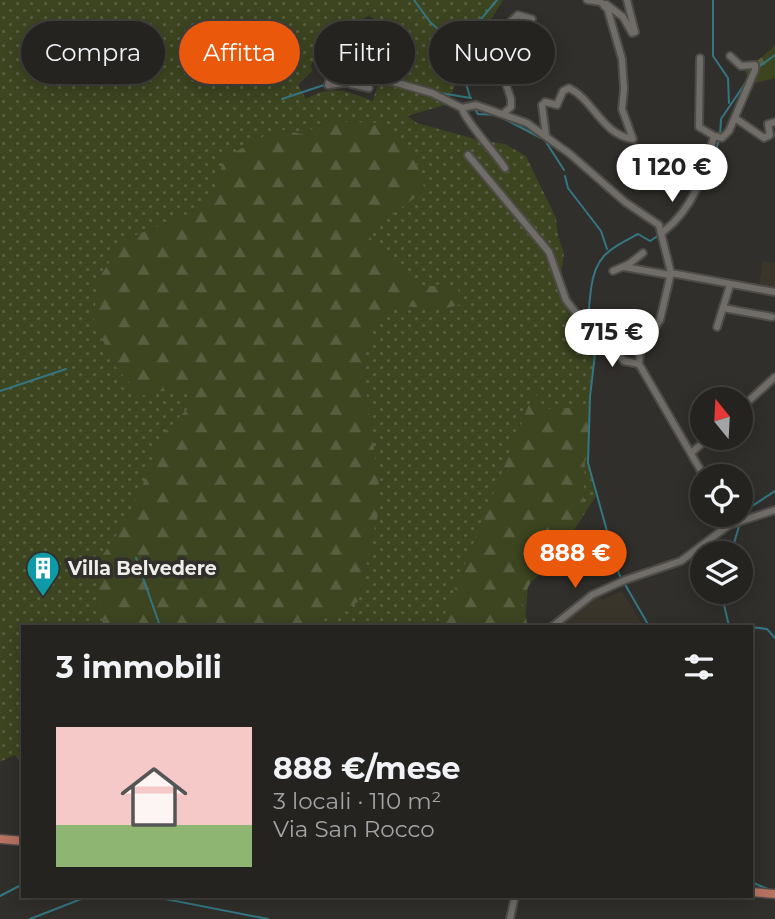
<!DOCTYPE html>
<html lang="it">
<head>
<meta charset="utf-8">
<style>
  :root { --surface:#252320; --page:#2d2b29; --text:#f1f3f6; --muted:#a3a4a5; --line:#42403e; --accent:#ea580c }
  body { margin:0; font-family:Montserrat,sans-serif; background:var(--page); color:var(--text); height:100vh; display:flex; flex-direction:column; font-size:26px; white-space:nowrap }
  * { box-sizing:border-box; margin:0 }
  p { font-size:23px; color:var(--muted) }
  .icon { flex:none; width:38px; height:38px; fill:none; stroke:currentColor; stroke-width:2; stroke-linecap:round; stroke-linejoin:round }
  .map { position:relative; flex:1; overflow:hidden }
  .side { position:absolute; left:21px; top:625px; width:732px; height:273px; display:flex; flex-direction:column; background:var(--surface); border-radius:0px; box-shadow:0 4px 18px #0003,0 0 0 2px var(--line) }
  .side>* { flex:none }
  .hud { position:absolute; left:21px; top:21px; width:733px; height:63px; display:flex; gap:14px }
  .needle { width:46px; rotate:342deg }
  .controls { position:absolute; left:690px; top:387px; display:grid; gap:14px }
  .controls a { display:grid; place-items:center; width:63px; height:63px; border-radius:50%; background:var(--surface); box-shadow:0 4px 18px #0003,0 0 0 2px var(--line); font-size:35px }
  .price { position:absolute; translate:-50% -60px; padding:0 16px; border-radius:24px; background:#fff; color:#222; font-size:23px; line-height:46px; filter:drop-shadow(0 2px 4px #0008) }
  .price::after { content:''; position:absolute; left:50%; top:42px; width:21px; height:16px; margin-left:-10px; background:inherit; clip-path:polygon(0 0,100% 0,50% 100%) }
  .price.active { background:var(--accent); color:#fff }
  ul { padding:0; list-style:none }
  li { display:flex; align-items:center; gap:21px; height:175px; padding:0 35px }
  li+li { border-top:2px solid var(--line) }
  li span { display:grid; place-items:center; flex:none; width:196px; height:140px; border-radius:0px; color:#555 }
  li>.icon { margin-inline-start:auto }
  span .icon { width:84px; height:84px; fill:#fffc; stroke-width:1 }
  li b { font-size:30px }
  h2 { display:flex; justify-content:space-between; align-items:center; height:84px; padding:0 35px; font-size:30px }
  .chip { padding:0 24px; border-radius:32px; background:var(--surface); box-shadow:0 4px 18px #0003,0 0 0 2px var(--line); font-size:24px; line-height:63px }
  .chip.active { background:var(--accent); color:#fff }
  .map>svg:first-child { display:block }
  .built { fill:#3a352b }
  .grass { fill:url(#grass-dots); fill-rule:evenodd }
  .forest { fill:url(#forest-firs) }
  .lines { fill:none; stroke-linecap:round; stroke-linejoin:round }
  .stream { stroke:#347683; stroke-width:2 }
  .minor-casing { stroke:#4d4b47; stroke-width:10 }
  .major-casing { stroke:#4d4b47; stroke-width:11 }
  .minor { stroke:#706d68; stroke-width:6 }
  .major { stroke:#b77261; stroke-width:8 }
  .labels { text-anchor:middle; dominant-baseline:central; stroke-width:7; stroke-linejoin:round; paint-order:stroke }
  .poi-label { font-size:19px; font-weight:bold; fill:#f0eeeb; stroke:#312f2b; text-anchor:start }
</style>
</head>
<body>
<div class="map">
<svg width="775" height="919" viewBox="0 0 775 919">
  <defs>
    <pattern id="grass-dots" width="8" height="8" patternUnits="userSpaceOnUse" patternTransform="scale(1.75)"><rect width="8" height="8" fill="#3c4420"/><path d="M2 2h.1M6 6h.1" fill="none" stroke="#585f41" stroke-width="1.8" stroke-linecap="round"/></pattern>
    <pattern id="forest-firs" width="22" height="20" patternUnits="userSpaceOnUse" patternTransform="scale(1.75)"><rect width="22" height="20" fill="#3c4420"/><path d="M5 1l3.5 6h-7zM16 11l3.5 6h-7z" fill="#585f41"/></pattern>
  </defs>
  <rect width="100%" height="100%" fill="#312f2b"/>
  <g class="built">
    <polygon points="763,261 775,263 775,288 759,286"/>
    <polygon points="622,591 643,626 566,626 568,617 590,600 599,596 602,600"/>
  </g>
  <path class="grass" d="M0,0H503L483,32L464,42L456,57C463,76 454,88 445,105L407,116L417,123L479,140L505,144L526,156L556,218L558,236L564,253L561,275L565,303L599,338C591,382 581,453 596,496L574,530L528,584L525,626H23V763L14,755L0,762ZM369,15L381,26C367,52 357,59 378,83L373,101C346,91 333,84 306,99L298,85L313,70L310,66L334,37ZM330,121L148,243L147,231L183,217L215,195L277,129L302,134Z"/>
  <g class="forest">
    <polygon points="775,46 775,78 751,84 745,71"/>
    <polygon points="330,121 382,123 415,158 425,190 367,234 414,286 456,286 465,303 447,308 387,306 371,333 363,366 381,501 358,602 310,626 103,626 95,566 125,523 148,473 160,437 188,408 191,398 183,391 162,391 141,396 113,364 93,317 100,277 123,240 183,217 214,195 224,158 277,129 302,134"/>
    <polygon points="534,392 546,409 591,407 585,455 583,516 546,568 531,582 521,601 528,626 440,626"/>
  </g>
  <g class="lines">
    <g class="stream">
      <polyline points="414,0 430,22 453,42"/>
      <polyline points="713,0 713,56 728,78 729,103"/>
      <polyline points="454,43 467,36 497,0"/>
      <polyline points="454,43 470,97"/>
      <polyline points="756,69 775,55"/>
      <polyline points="389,76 408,83"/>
      <polyline points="440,93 471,98"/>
      <polyline points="282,99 324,85"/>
      <polyline points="475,109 478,114 497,115 541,138"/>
      <polyline points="720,135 721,119 748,79"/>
      <polyline points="546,142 564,170"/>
      <polyline points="565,176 568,188 601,231 607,249"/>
      <polyline points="701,186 705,184 719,140"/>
      <path d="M596,331C586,310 589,310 591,289C595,255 610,249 638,234L650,241L659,235"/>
      <polyline points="597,336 590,397 588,463 619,574 649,626"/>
      <polyline points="0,391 66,369"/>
      <polyline points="741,518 743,512 775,491"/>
      <polyline points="731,553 740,523"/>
      <polyline points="136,558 160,626"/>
      <polyline points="721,592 729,626"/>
      <polyline points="751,627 767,629 775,638"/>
      <polyline points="751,882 768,889"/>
      <polyline points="0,896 23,884"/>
      <polyline points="150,896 268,919"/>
      <polyline points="30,919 89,896"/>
    </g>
    <defs>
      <g id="minor">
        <polyline points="587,0 601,2 605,7"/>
        <polyline points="627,0 635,32"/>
        <polyline points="344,43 331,62 336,74 330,78 328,85 380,78 432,93 462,108 476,105 527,123 570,154 625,202 659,225 671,273 660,320 640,352 639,364 704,476"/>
        <polyline points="336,74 360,51"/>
        <polyline points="351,84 369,88"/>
        <path d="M462,108C463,118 496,154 505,168"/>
        <polyline points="504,113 511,107 511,99 489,33 491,28 507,25 518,15 532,19"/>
        <polyline points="735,118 764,138 770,135 768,124 775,122"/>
        <path d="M546,136L542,105L545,102L557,105L563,91L569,88C594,100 602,135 633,139L622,109L624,89L622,59L606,4L623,17L632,33L635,32"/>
        <polyline points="714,136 722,138 729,131 755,70 755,65 741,66 730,56"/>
        <polyline points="468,155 549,252 566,300 591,332 603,338 624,361 639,364"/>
        <path d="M663,232C694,208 705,172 714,136L699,127L700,58"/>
        <polyline points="624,267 670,275"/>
        <polyline points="613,271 629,264 643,253"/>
        <polyline points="671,273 775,292"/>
        <polyline points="723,308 772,317"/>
        <polyline points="717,327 730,285"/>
        <polyline points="740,409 775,377"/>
        <polyline points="691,453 708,438"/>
        <polyline points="725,514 729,525"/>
        <polyline points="553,626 592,595 625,580 681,561 729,525 775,510"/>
        <polyline points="510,919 515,896"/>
      </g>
      <g id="major">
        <polyline points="0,839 23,841"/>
        <polyline points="751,892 775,894"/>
      </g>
    </defs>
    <use href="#minor" class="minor-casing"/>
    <use href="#major" class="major-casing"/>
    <use href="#minor" class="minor"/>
    <use href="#major" class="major"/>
  </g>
  <defs>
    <symbol id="building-pin" viewBox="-11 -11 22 30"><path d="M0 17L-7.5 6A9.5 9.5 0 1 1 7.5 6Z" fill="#0f9aa8" stroke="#312f2b"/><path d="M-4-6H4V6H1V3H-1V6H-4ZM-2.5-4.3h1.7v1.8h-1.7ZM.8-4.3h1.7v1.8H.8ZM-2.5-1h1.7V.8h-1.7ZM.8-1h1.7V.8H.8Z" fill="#fff"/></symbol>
  </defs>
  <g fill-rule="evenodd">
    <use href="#building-pin" x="24" y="549" width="38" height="52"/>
  </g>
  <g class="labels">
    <g class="poi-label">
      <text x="68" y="568">Villa Belvedere</text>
    </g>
  </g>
</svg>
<div class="controls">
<a><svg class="needle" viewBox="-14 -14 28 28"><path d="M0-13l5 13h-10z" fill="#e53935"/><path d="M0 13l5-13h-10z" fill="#a3a4a5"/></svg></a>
<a><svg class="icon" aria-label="locate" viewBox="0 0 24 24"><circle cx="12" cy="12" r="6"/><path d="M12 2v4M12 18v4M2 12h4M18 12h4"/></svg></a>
<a><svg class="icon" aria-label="layers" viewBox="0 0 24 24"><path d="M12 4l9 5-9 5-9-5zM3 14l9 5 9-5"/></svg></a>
</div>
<b class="price" style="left:672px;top:204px">1 120 €</b>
<b class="price" style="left:612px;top:369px">715 €</b>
<b class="price active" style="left:575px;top:590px">888 €</b>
<div class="hud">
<a class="chip">Compra</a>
<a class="chip active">Affitta</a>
<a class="chip">Filtri</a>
<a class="chip">Nuovo</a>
</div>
<section class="side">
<h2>3 immobili<svg class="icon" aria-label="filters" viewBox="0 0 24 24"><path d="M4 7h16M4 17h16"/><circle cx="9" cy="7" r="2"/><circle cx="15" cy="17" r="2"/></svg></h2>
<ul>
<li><span style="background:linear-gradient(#f6c9c9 70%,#8fb573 0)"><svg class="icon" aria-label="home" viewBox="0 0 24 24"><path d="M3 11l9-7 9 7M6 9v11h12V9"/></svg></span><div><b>888 €/mese</b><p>3 locali · 110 m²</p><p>Via San Rocco</p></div></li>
</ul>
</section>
</div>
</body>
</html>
